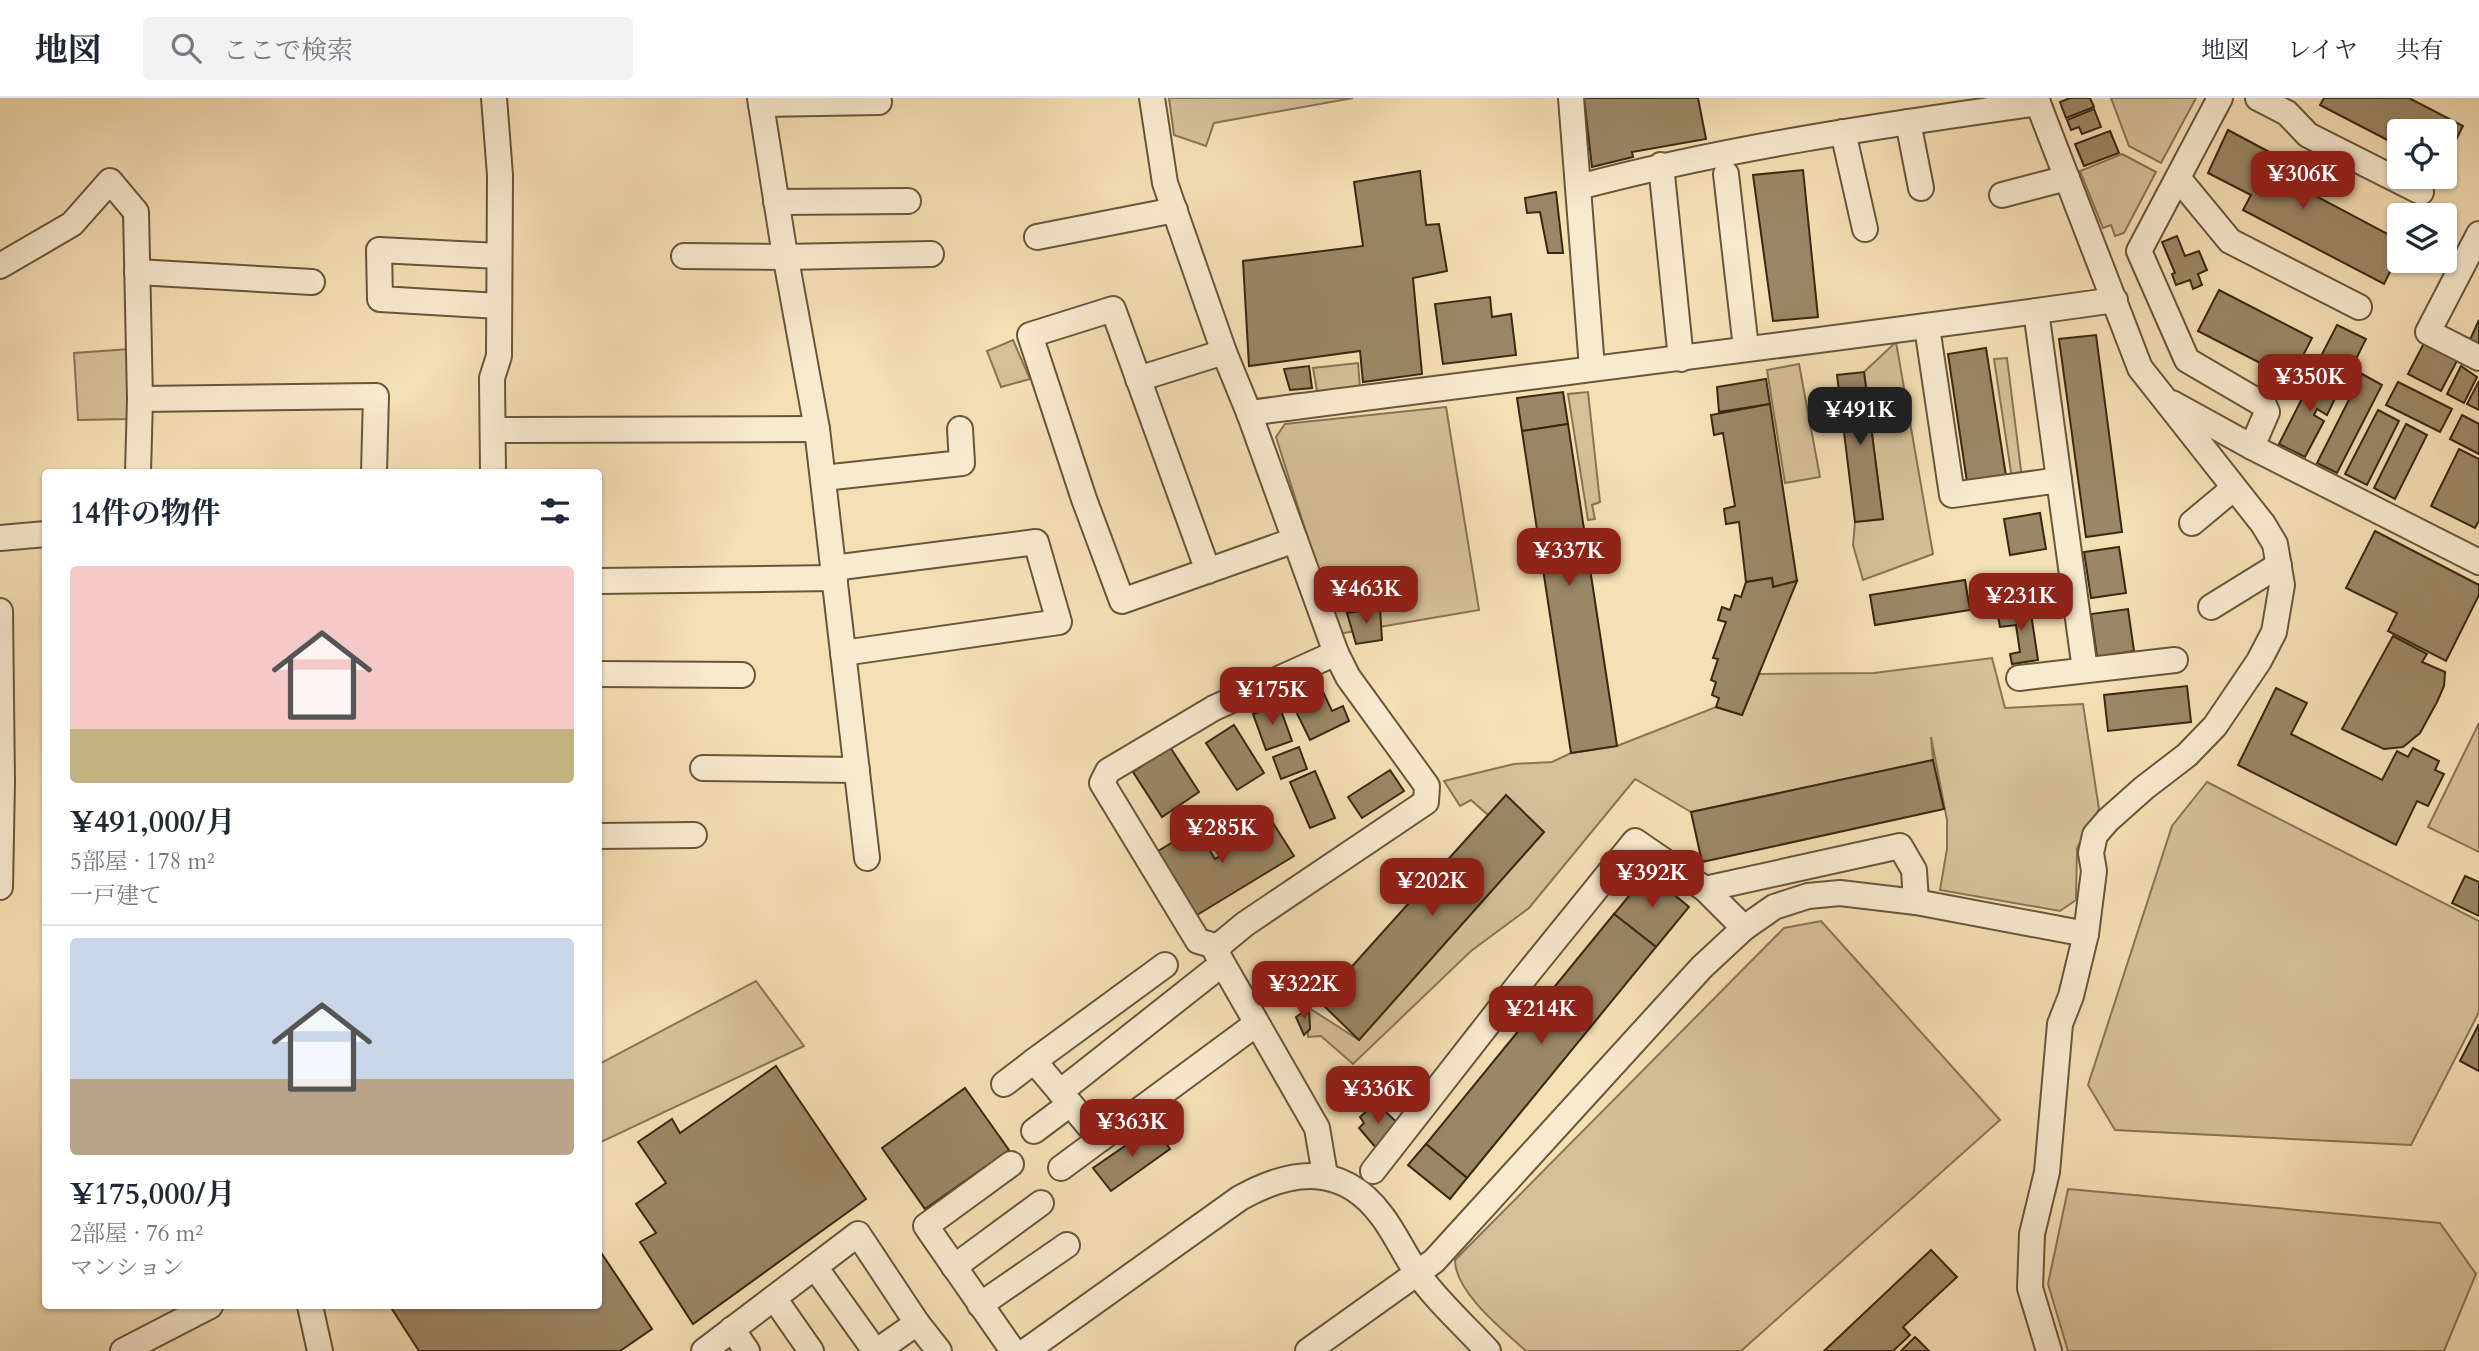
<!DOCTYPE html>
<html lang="ja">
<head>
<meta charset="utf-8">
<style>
  :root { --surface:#fff; --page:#f2f2f3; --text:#1f2937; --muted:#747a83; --line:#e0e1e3; --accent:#8f2418 }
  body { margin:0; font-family:Cardo,"Noto Serif JP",serif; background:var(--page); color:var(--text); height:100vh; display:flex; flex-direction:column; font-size:26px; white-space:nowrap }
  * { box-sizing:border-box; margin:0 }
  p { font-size:23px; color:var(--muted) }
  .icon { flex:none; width:38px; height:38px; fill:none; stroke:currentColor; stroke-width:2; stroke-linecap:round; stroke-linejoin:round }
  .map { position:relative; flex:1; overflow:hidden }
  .sheet { position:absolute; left:42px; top:371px; width:560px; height:840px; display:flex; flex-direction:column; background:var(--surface); border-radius:7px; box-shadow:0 2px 5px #0004 }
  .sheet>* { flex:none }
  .tools { position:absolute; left:2387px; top:21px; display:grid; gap:14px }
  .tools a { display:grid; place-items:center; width:70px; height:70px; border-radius:7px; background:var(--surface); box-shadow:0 2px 5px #0004; font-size:35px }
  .price { position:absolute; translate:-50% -60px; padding:0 16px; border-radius:14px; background:var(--accent); color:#fff; font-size:23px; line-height:46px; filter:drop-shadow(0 2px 4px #0008) }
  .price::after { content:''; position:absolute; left:50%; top:42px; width:21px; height:16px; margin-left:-10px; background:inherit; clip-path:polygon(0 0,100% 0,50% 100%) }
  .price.on { background:#222; color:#fff }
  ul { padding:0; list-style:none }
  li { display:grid; align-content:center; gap:14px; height:371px; padding:0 28px }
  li+li { border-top:2px solid var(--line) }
  li span { display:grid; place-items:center; height:217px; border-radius:7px; color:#555 }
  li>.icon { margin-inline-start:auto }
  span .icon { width:126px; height:126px; fill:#fffc; stroke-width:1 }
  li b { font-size:30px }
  h2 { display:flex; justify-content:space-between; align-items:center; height:84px; padding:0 28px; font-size:30px }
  header { display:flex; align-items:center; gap:42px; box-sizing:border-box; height:98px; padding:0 35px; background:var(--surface); border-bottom:2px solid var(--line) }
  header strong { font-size:33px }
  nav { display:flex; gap:38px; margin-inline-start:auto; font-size:24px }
  .search { width:490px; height:63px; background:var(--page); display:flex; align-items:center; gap:18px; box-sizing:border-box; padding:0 24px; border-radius:7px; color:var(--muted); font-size:26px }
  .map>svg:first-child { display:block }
  .green { fill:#d5c099; stroke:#877455; stroke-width:2 }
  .building { fill:#9b8766; stroke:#392811; stroke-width:2 }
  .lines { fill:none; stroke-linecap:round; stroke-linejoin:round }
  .minor-casing { stroke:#68563a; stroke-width:28 }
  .minor { stroke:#f8eacf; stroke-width:24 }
</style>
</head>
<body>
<header>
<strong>地図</strong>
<div class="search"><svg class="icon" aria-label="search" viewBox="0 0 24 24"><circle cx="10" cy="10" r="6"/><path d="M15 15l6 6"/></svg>ここで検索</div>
<nav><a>地図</a><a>レイヤ</a><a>共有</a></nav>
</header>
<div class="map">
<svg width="2479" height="1253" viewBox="0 0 2479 1253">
  <rect width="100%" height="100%" fill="#f5dfb5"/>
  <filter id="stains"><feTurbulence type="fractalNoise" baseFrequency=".00286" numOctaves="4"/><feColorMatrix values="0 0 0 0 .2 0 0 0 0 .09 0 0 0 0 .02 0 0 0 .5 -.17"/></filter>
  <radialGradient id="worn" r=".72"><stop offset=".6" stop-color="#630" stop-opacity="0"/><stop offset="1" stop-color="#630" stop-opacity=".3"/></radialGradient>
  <g class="green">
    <polygon points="1169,0 1353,0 1214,25 1206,48 1174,37"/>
    <polygon points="2111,0 2196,0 2161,65 2129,48"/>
    <polygon points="2122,56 2156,74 2124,135 2115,138 2111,127 2103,130 2080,73"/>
    <polygon points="1013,242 1030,281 1001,289 987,253"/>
    <polygon points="1896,244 1933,456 1863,482 1853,447 1855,424 1883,421 1864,274"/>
    <polygon points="130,251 128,321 78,322 74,255"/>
    <polygon points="2007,260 2022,380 2012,381 1994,261"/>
    <polygon points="1358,265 1360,290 1317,293 1313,270"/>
    <polygon points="1799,266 1820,379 1785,385 1767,272"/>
    <polygon points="1588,294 1600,404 1592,407 1595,421 1588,422 1568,296"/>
    <polygon points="1446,309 1479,512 1338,536 1276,339 1285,326"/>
    <polygon points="1992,560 2005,610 2083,606 2099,711 2077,750 2076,802 2060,813 1940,792 1947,751 1947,722 1931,639 1933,662 1691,714 1635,681 1529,810 1471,853 1353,966 1321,938 1308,939 1309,910 1359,942 1544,734 1506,698 1488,717 1471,702 1460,708 1444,683 1514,666 1552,664 1571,655 1617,648 1716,609 1742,617 1759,576 1874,575"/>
    <polygon points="2479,625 2479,754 2428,729"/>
    <polygon points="2207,684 2479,823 2479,914 2411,1047 2115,1032 2088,987 2172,728"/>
    <path d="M1821,823L2000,1022L1741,1253H1526C1503,1232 1455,1194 1455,1162L1784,830Z"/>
    <polygon points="756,883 804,948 599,1045 599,966"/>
    <polygon points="2068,1091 2440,1125 2476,1176 2444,1253 2068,1253 2048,1186"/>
  </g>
  <g class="building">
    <polygon points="1584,0 1698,0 1706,41 1632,54 1633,59 1592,69"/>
    <polygon points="2070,0 2090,0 2094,9 2066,20 2060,4"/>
    <polygon points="2324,0 2409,0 2463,28 2445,64 2445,33 2399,33 2399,48 2320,7"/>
    <polygon points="2094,11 2101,29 2082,36 2079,29 2071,32 2067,22"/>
    <polygon points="2228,32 2275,57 2267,72 2399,142 2399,156 2384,186 2243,112 2251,97 2208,75"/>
    <polygon points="2110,33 2119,55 2084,68 2075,46"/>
    <polygon points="1803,72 1818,219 1773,223 1753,77"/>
    <polygon points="1420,73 1426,127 1439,126 1447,173 1413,180 1422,276 1363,284 1360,253 1249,268 1243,163 1363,148 1354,84"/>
    <polygon points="1556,94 1563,155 1548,155 1540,114 1527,115 1525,100"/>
    <polygon points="2177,138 2185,158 2199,153 2207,172 2198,176 2202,187 2193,191 2190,182 2176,187 2172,176 2175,175 2162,144"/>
    <polygon points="2219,192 2312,240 2291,281 2198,233"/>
    <polygon points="1490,199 1492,219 1511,216 1516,257 1443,266 1435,206"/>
    <polygon points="2479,222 2479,249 2469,244"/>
    <polygon points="2337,227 2366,241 2349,275 2320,260"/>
    <polygon points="2096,237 2122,434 2086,439 2059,241"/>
    <polygon points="2424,245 2458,261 2441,293 2408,276"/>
    <polygon points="1986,250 2006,378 1967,384 1948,256"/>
    <polygon points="1309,268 1312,290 1290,292 1284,271"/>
    <polygon points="2461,268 2477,279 2464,305 2447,296"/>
    <polygon points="2316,273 2342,286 2327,317 2317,311 2314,317 2324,323 2305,359 2279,346"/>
    <polygon points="1864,274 1883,421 1855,424 1837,277"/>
    <polygon points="2362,276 2382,287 2337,375 2317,365"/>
    <polygon points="1766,281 1770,306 1719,314 1717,289"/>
    <polygon points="2479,283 2479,312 2467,306"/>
    <polygon points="2398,284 2452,311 2440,334 2386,307"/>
    <polygon points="1563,294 1568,326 1522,333 1517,300"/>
    <polygon points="1770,306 1797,483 1773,489 1772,480 1746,484 1739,424 1726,426 1724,411 1735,408 1723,335 1714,337 1711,317"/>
    <polygon points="2378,312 2399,323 2367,387 2345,376"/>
    <polygon points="2462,317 2479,326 2479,356 2450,341"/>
    <polygon points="1568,326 1617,648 1571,655 1522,333"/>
    <polygon points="2406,326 2427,337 2395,401 2374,390"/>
    <polygon points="2459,351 2479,361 2479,423 2475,430 2431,408"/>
    <polygon points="2040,415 2046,451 2010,457 2004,421"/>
    <polygon points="2375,433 2479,487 2479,497 2446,563 2388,533 2397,515 2346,490"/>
    <polygon points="2119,449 2126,495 2091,500 2084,454"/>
    <polygon points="1772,480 1773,489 1797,483 1742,617 1716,609 1719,600 1712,597 1716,584 1711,582 1718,561 1713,560 1726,524 1718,522 1722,509 1730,512 1735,497 1741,499 1746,484"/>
    <polygon points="1965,482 1970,512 1875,527 1870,497"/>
    <polygon points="2033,485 2036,498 2021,502 2018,488"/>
    <polygon points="2008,489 2011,502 1999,505 1996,491"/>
    <polygon points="2030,509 2038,562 2012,566 2010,556 2020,554 2016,527 2000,529 1997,513"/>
    <polygon points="1380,510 1382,542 1356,546 1347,515"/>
    <polygon points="2128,511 2134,553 2097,559 2091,516"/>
    <polygon points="2393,538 2427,556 2422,564 2445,574 2444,588 2437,604 2420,635 2403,649 2384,651 2342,631"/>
    <polygon points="1315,577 1332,613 1343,608 1349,623 1310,642 1285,591"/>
    <polygon points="2187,588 2191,624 2108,633 2104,597"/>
    <polygon points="2276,590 2307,605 2291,636 2382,682 2397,653 2408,659 2413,650 2439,663 2435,672 2444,676 2428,708 2417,703 2396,747 2238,667"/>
    <polygon points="1279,607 1292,643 1266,652 1253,616"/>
    <polygon points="1234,627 1264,675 1237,692 1206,645"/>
    <polygon points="1170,649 1199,694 1162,719 1133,674"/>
    <polygon points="1299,649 1307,671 1281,681 1273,659"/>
    <polygon points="1933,662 1944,711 1702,764 1691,714"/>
    <polygon points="1390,672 1404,693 1362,720 1348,699"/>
    <polygon points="1315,673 1335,720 1310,730 1290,684"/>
    <polygon points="1506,697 1544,734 1359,942 1320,904"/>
    <polygon points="1273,725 1294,758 1197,817 1158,753 1196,730 1215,761"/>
    <polygon points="1648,775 1689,809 1656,849 1614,816"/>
    <polygon points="2465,778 2479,784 2479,818 2452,805"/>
    <polygon points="1614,816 1656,849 1467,1080 1426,1046"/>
    <polygon points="1309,910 1310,931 1304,937 1296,919"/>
    <polygon points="2479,926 2479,973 2460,963"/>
    <polygon points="776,968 866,1101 693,1226 640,1144 656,1135 636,1106 666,1085 638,1044 672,1021 680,1035"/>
    <polygon points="965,990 1009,1052 925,1111 882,1050"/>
    <polygon points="1376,1005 1401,1028 1377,1051 1359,1030 1364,1025 1360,1019"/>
    <polygon points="1154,1028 1170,1051 1111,1093 1093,1070"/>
    <polygon points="1426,1046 1467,1080 1450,1101 1408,1067"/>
    <polygon points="598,1150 652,1231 620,1253 419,1253 390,1208 598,1208"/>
    <polygon points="1931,1152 1957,1179 1903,1229 1910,1237 1893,1253 1824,1253"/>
    <polygon points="1915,1239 1929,1253 1901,1253"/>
  </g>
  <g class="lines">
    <defs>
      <g id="minor">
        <polyline points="760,0 783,145 817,331 867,760"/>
        <polyline points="1152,0 1165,85 1224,254 1249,315 1336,555 1348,579 1427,688 1426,704 1245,826 1222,845 1216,854 1317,1030 1325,1077"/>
        <polyline points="1571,0 1592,270"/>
        <polyline points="2036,0 2140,270 2263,426 2275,446 2282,487 2274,534 2259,563 2215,628 2187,657 2144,690 2108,722 2095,737 2091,755 2094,773 2086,836 2071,898 2060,926 2047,1074 2032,1136 2030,1190 2049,1253"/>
        <polyline points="2220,0 2139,153 2187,262 2264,307 2267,314 2252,349"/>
        <polyline points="2258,0 2287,15 2308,37 2421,94"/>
        <polyline points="761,6 879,4"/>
        <polyline points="1908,24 1921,90"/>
        <polyline points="1843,34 1865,131"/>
        <polyline points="1661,67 1681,261"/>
        <polyline points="1726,76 1746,250"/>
        <polyline points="2178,80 2230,143 2359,209"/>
        <path d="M1579,89C1729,49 1884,27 2038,5"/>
        <polyline points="2002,97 2067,80"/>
        <polyline points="776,104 908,103"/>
        <polyline points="2479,136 2428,234 2479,260"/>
        <polyline points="1037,139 1175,112"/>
        <polyline points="684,158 785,159 931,156"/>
        <polyline points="0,168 72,126 110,83 136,114 140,301 138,374"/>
        <polyline points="137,174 312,184"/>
        <polyline points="499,208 380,201 379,152 499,158"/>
        <polyline points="2036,213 2085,572"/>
        <polyline points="1927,229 1952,397 2059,382"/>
        <polyline points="1138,281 1224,254"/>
        <polyline points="140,301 376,298 374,374"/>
        <polyline points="2172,305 2252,349 2479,464"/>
        <path d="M1249,315C1538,277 1827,243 2115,202"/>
        <polyline points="494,332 817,331"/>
        <polyline points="493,374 492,280 499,258 500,77 494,0"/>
        <polyline points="823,380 962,365 960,331"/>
        <polyline points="2192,425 2234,390"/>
        <polyline points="0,440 46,436"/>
        <polyline points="833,470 1036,444 1059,524 843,555"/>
        <polyline points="1208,473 1113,211 1030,237 1084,401 1122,503 1295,442"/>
        <polyline points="598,483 835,480"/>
        <polyline points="2211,509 2279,467"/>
        <polyline points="0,513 2,684 0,789"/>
        <polyline points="598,576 742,577"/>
        <polyline points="2019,580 2175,562"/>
        <polyline points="703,670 857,672"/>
        <polyline points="598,738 694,737"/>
        <polyline points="1744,830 1705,791 1900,748 1914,772 1916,804"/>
        <polyline points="1219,849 1198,843 1102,685 1108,673 1214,610 1336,555"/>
        <polyline points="1004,986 1034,963"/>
        <polyline points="1060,994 1222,866"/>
        <polyline points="1034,1033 1070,1006"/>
        <polyline points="1100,1041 1034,963 1165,867"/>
        <polyline points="1011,1066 926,1128 1013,1253"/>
        <polyline points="1061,1070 1256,926"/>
        <polyline points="1373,1073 1520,885 1635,743 1705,791"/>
        <polyline points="815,1169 875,1253"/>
        <polyline points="954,1169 1041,1105"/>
        <polyline points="774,1200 811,1253"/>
        <polyline points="980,1207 1067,1147"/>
        <polyline points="310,1208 320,1253"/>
        <polyline points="732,1231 747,1253"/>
        <polyline points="123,1253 210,1208"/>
        <polyline points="704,1253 858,1136 917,1225 939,1253"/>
        <polyline points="877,1253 917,1225"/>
        <path d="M1026,1253L1240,1100C1292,1071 1343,1065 1382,1118C1395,1135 1404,1156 1416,1173C1433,1199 1466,1229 1488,1253"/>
        <polyline points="1308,1253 1434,1163 1702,869 1744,830 1774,809 1808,798 1840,795 1916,804 2086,836"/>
      </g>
    </defs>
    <use href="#minor" class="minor-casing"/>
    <use href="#minor" class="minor"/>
  </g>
  <rect width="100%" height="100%" filter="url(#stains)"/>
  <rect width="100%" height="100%" fill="url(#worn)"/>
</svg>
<div class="tools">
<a><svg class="icon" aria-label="locate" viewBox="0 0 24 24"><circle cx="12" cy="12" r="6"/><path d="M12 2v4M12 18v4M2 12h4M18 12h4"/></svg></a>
<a><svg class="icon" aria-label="layers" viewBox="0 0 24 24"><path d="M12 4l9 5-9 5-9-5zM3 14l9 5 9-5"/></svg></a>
</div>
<b class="price" style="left:2303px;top:113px">¥306K</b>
<b class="price" style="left:2310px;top:316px">¥350K</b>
<b class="price on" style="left:1860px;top:349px">¥491K</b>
<b class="price" style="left:1569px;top:490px">¥337K</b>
<b class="price" style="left:1366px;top:528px">¥463K</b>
<b class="price" style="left:2021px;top:535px">¥231K</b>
<b class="price" style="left:1272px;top:629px">¥175K</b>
<b class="price" style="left:1222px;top:767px">¥285K</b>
<b class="price" style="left:1652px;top:812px">¥392K</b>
<b class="price" style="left:1432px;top:820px">¥202K</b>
<b class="price" style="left:1304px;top:923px">¥322K</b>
<b class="price" style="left:1541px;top:948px">¥214K</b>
<b class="price" style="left:1378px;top:1028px">¥336K</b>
<b class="price" style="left:1132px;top:1061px">¥363K</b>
<section class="sheet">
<h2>14件の物件<svg class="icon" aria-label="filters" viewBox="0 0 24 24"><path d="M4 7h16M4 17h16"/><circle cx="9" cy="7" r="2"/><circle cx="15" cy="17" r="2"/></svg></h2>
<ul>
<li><span style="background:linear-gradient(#f6c9c9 75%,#c2b280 0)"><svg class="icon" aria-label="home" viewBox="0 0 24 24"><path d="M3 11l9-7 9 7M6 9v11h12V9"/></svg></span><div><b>¥491,000/月</b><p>5部屋 · 178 m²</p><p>一戸建て</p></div></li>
<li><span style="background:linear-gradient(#c9d6e8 65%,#b9a48a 0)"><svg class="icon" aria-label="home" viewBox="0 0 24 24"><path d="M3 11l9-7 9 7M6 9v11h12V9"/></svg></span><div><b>¥175,000/月</b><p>2部屋 · 76 m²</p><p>マンション</p></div></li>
</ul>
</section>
</div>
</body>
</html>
